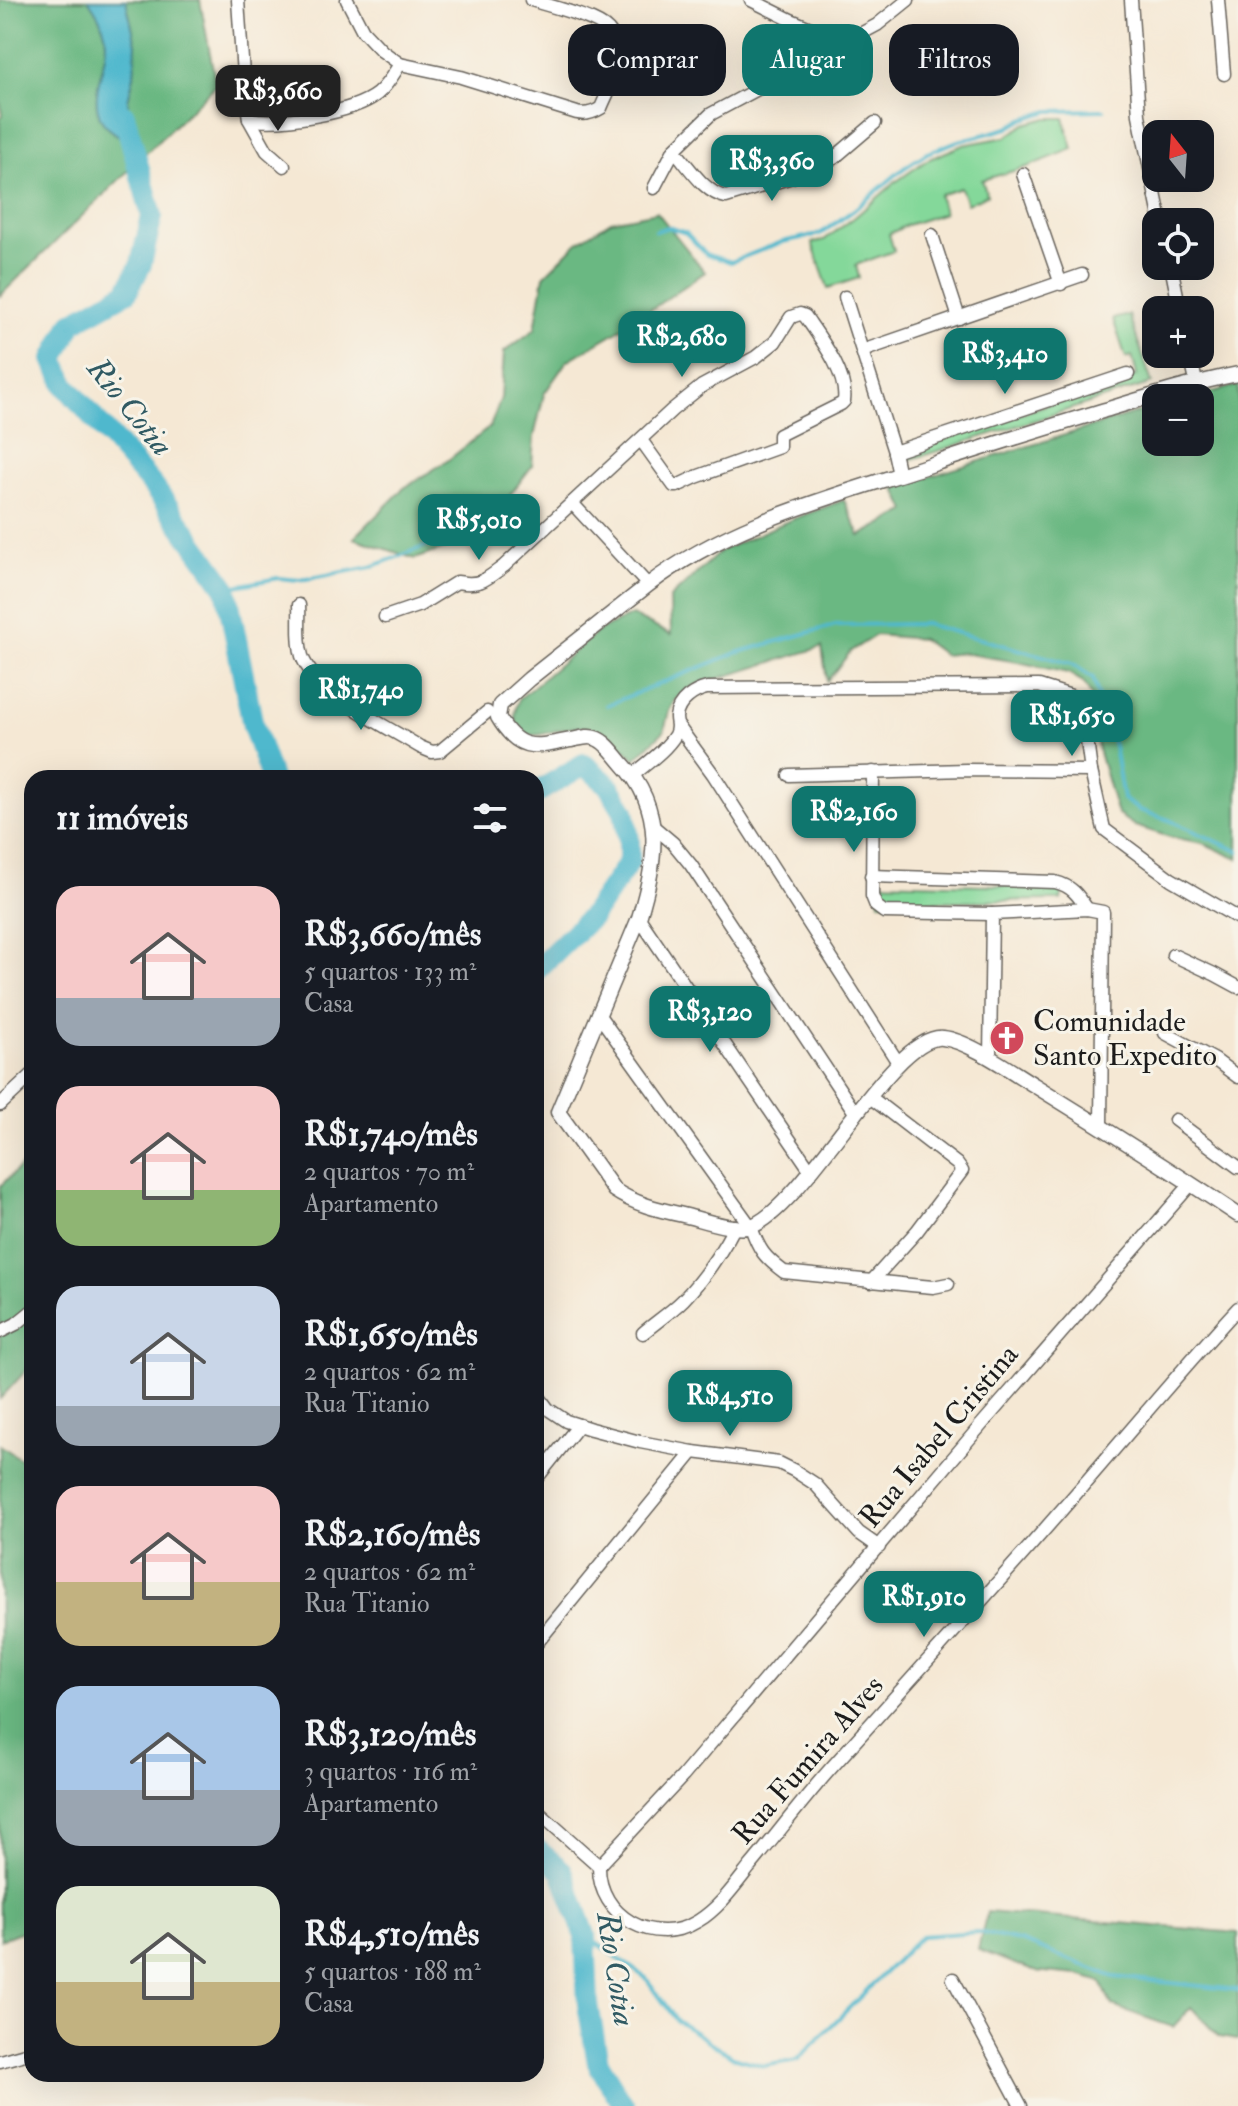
<!DOCTYPE html>
<html lang="pt">
<head>
<meta charset="utf-8">
<style>
  :root { --surface:#171b24; --page:#20242c; --text:#f1f3f6; --muted:#9ea1a6; --accent:#0f766e }
  body { margin:0; font-family:"IM FELL Double Pica",serif; background:var(--page); color:var(--text); height:100vh; display:flex; flex-direction:column; font-size:30px; white-space:nowrap }
  * { box-sizing:border-box; margin:0 }
  p { font-size:26px; color:var(--muted) }
  .icon { flex:none; width:44px; height:44px; fill:none; stroke:currentColor; stroke-width:2; stroke-linecap:round; stroke-linejoin:round }
  .map { position:relative; flex:1; overflow:hidden }
  .sheet { position:absolute; left:24px; top:770px; width:520px; height:1312px; display:flex; flex-direction:column; background:var(--surface); border-radius:24px; box-shadow:0 8px 32px #0002 }
  .sheet>* { flex:none }
  .hud { position:absolute; left:568px; top:24px; width:550px; height:72px; display:flex; gap:16px }
  .needle { width:52px; rotate:343deg }
  .controls { position:absolute; left:1142px; top:120px; display:grid; gap:16px }
  .controls a { display:grid; place-items:center; width:72px; height:72px; border-radius:16px; background:var(--surface); box-shadow:0 8px 32px #0002; font-size:40px }
  .price { position:absolute; translate:-50% -68px; padding:0 18px; border-radius:16px; background:var(--accent); color:#fff; font-size:26px; line-height:52px; filter:drop-shadow(0 2px 4px #0008) }
  .price::after { content:''; position:absolute; left:50%; top:48px; width:24px; height:18px; margin-left:-12px; background:inherit; clip-path:polygon(0 0,100% 0,50% 100%) }
  .price.on { background:#222; color:#fff }
  ul { padding:0; list-style:none }
  li { display:flex; align-items:center; gap:24px; height:200px; padding:0 32px }
  li span { display:grid; place-items:center; flex:none; width:224px; height:160px; border-radius:24px; color:#555 }
  li>.icon { margin-inline-start:auto }
  span .icon { width:96px; height:96px; fill:#fffc; stroke-width:1 }
  li b { font-size:34px }
  h2 { display:flex; justify-content:space-between; align-items:center; height:96px; padding:0 32px; font-size:34px }
  .pill { padding:0 28px; border-radius:24px; background:var(--surface); box-shadow:0 8px 32px #0002; font-size:28px; line-height:72px }
  .pill.on { background:var(--accent); color:#fff }
  .map>svg:first-child { display:block }
  .green { fill:#84d89a; stroke:#507a5b; stroke-width:2 }
  .forest { fill:#6bb882; stroke:#446a4f; stroke-width:2 }
  .water { fill:#4fb8cd; stroke:#366a74; stroke-width:2 }
  .lines { fill:none; stroke-linecap:round; stroke-linejoin:round }
  .stream { stroke:#4fb8cd; stroke-width:4 }
  .river { stroke:#4fb8cd; stroke-width:22 }
  .minor-casing { stroke:#68635c; stroke-width:15 }
  .tertiary-casing { stroke:#68635c; stroke-width:17 }
  .minor { stroke:#fff; stroke-width:12 }
  .tertiary { stroke:#fff; stroke-width:14 }
  .labels { text-anchor:middle; dominant-baseline:central; stroke-width:6; stroke-linejoin:round; paint-order:stroke }
  .poi-label { font-size:30px; fill:#1c1c1c; stroke:#f7f3e8; text-anchor:start }
  .street-label { font-size:30px; fill:#1c1c1c; stroke:#f7f3e8 }
  .water-label { font-size:32px; font-style:italic; fill:#305a63; stroke:#f7f3e8 }
</style>
</head>
<body>
<div class="map">
<svg width="1238" height="2106" viewBox="0 0 1238 2106">
  <rect width="100%" height="100%" fill="#f7f3e8"/>
  <filter id="ink" filterUnits="userSpaceOnUse"><feTurbulence type="fractalNoise" baseFrequency=".0125" numOctaves="2"/><feDisplacementMap in="SourceGraphic" scale="16" xChannelSelector="R" yChannelSelector="G"/><feConvolveMatrix kernelMatrix="1 2 1 2 8 2 1 2 1" color-interpolation-filters="sRGB"/></filter>
  <filter id="wash" filterUnits="userSpaceOnUse"><feTurbulence type="fractalNoise" baseFrequency=".006" numOctaves="4" result="noise"/><feDisplacementMap in="SourceGraphic" scale="32" xChannelSelector="R" yChannelSelector="G"/><feGaussianBlur stdDeviation="1.8" result="paint"/><feColorMatrix in="noise" values="0 0 0 0 0 0 0 0 0 0 0 0 0 0 0 0 0 1.4 0 .05"/><feComposite in="paint" operator="in"/></filter>
  <g filter="url(#wash)">
    <rect width="100%" height="100%" fill="#f5e8d4"/>
    <g class="green">
      <polygon points="1047,118 1064,118 1073,149 1027,167 982,180 987,195 967,204 961,188 939,195 944,213 907,225 889,234 894,251 856,265 859,278 828,288 812,243 824,240 855,217 897,181 927,160 963,145 1006,137 1025,124"/>
      <polygon points="1129,315 1152,383 903,462 901,453 1137,375 1132,356 1126,358 1113,319"/>
      <polygon points="877,882 1063,887 1061,900 880,902"/>
    </g>
    <g class="forest">
      <polygon points="0,0 200,0 216,85 0,296 0,118 3,115 0,102"/>
      <polygon points="657,212 705,272 636,320 567,361 544,394 534,437 532,466 504,503 458,544 415,559 354,538 404,488 447,461 490,427 501,398 504,352 535,329 544,276 578,242 611,221"/>
      <path d="M1238,385V859L1203,843L1170,837L1135,826L1117,814L1098,749L1091,695L1083,682L1068,673L1018,662L962,653L944,655L922,639L876,635L851,651L827,681L822,647L694,686L675,700L669,711L664,731L635,759C605,731 597,720 555,731C544,734 534,737 523,734C514,722 513,714 519,699L598,631L632,615L671,635L670,598L722,550L788,521L844,500L860,536L906,511L895,487L1156,407V442H1200V398H1190Z"/>
      <polygon points="32,1156 32,1364 0,1399 0,1186"/>
      <polygon points="0,1445 32,1467 32,1927 0,1940"/>
      <polygon points="987,1912 1238,1933 1238,2040 1219,2037 1191,2007 1173,2027 1112,2006 1101,1982 1079,1975 1033,1971 978,1950"/>
    </g>
    <path class="water" d="M88,0H126L136,44L134,76L128,100L131,144C123,138 107,130 102,121C86,93 111,63 105,34C103,22 95,10 88,0Z"/>
    <g class="lines">
      <g class="stream">
        <polyline points="656,231 668,227 686,233 707,255 731,262 782,242 820,234 854,210 904,168 927,153 955,142 1008,128 1023,119 1049,111 1104,110"/>
        <polyline points="226,588 278,578 300,580 371,567 455,535"/>
        <polyline points="607,705 736,653 836,625 925,624 1072,664 1093,678 1114,746 1123,799 1139,810 1169,820 1238,851"/>
        <polyline points="585,1935 646,1978 677,2021 733,2057 764,2066 797,2060 921,1936 978,1932 1023,1942 1114,1977 1238,1990"/>
      </g>
      <g class="river">
        <polyline points="124,115 152,216 141,264 127,292 72,323 54,359 65,385 153,486 226,588 253,726 271,778"/>
        <polyline points="536,793 584,764 608,785 624,811 629,840 629,862 591,917 536,970"/>
        <polyline points="536,1849 562,1871 585,1935 588,2004 598,2063 624,2106"/>
      </g>
    </g>
  </g>
  <g filter="url(#ink)">
    <g class="lines">
      <defs>
        <g id="minor">
          <polyline points="238,0 243,75 249,119 267,151 284,166"/>
          <path d="M347,0L363,31L382,51L400,64L461,77L577,113C586,115 593,113 601,108C607,93 617,77 618,60C618,50 615,38 608,30C596,17 549,6 531,0"/>
          <polyline points="751,0 791,20 844,42"/>
          <polyline points="1131,0 1139,115 1161,222"/>
          <polyline points="1218,0 1224,74"/>
          <path d="M249,119C278,125 353,113 377,94C387,86 393,75 400,64"/>
          <path d="M674,150C688,165 705,194 726,197L792,177L834,158L875,123"/>
          <polyline points="1023,174 1061,284"/>
          <polyline points="654,188 674,150 711,114 877,25 908,0"/>
          <polyline points="932,235 959,318"/>
          <polyline points="1171,266 1180,310"/>
          <polyline points="845,297 894,452 899,475"/>
          <polyline points="862,351 1082,275"/>
          <polyline points="1190,354 1196,382"/>
          <polyline points="894,452 1128,374"/>
          <polyline points="572,503 648,585"/>
          <path d="M299,605C300,621 297,640 302,656C314,692 388,727 420,747L432,752L440,751L487,712"/>
          <path d="M385,617L420,605L457,582C481,586 485,580 504,566L672,410L702,386L756,357L775,342L791,317L800,314L805,316C820,338 848,374 844,401L841,404L779,435V447L696,477L677,486H674L641,440"/>
          <polyline points="678,726 713,774 899,1064"/>
          <polyline points="873,772 872,896 876,906 884,912 992,914 1087,909 1103,912 1101,1127"/>
          <path d="M633,775C647,763 665,751 675,735C679,727 676,724 676,717C678,701 694,691 707,688L1039,686L1071,696L1083,711L1091,771L1104,829L1171,879L1238,918"/>
          <polyline points="789,775 966,770 1091,771"/>
          <polyline points="654,827 673,843 691,865 856,1114"/>
          <path d="M871,876L1055,882C1072,886 1078,895 1087,909"/>
          <polyline points="639,918 811,1171"/>
          <polyline points="1173,955 1214,974 1238,987"/>
          <path d="M598,1014L751,1227C759,1250 764,1257 784,1272L911,1285L933,1287L948,1284"/>
          <polyline points="1165,1033 1215,1060 1238,1077"/>
          <polyline points="990,1058 992,914"/>
          <polyline points="870,1097 957,1164 962,1171 917,1231 871,1282"/>
          <polyline points="0,1105 32,1075"/>
          <polyline points="1175,1120 1238,1167"/>
          <polyline points="0,1332 16,1324 32,1311"/>
          <path d="M643,1333C656,1322 671,1312 683,1300C704,1278 721,1253 735,1226"/>
          <polyline points="536,1393 548,1409 566,1421 591,1429 640,1442 693,1452 779,1463 795,1471 815,1484 859,1533 879,1547"/>
          <polyline points="536,1479 579,1425"/>
          <polyline points="536,1644 693,1452"/>
          <polyline points="536,1810 599,1866"/>
          <path d="M599,1866C598,1917 655,1948 698,1921C718,1909 734,1887 748,1869C777,1835 803,1799 833,1766C908,1682 984,1599 1059,1513C1119,1445 1176,1375 1238,1308"/>
          <polyline points="599,1866 683,1776 982,1424 1191,1184"/>
          <polyline points="953,1979 1021,2106"/>
          <polyline points="0,2061 32,2052"/>
        </g>
        <path id="tertiary" d="M1238,374C1192,383 1148,397 1102,411C1046,428 990,445 933,464C836,496 730,522 648,585L529,679L500,705L498,717C519,753 535,747 571,740C578,739 588,735 595,738C606,741 615,755 622,763C666,810 656,861 639,918L558,1112L614,1190C636,1205 661,1210 687,1216C703,1220 737,1232 752,1226C806,1205 894,1032 943,1038C969,1041 1011,1071 1034,1085C1102,1127 1171,1170 1238,1215"/>
      </defs>
      <use href="#minor" class="minor-casing"/>
      <use href="#tertiary" class="tertiary-casing"/>
      <use href="#minor" class="minor"/>
      <use href="#tertiary" class="tertiary"/>
    </g>
  </g>
  <defs>
    <symbol id="church-disc" viewBox="-11 -11 22 22"><circle r="9.5" fill="#d1495b" stroke="#f7f3e8"/><path d="M-1.2-6h2.4v3.5h3.3v2.4h-3.3V6h-2.4V-.1h-3.3v-2.4h3.3Z" fill="#fff"/></symbol>
  </defs>
  <g fill-rule="evenodd">
    <use href="#church-disc" x="987" y="1018" width="40" height="40"/>
  </g>
  <g class="labels">
    <g class="poi-label">
      <text x="1033" y="1021">Comunidade<tspan x="1033" dy="34">Santo Expedito</tspan></text>
    </g>
    <g class="street-label">
      <text transform="translate(939 1436) rotate(-50)">Rua Isabel Cristina</text>
      <text transform="translate(808 1760) rotate(-49)">Rua Fumira Alves</text>
    </g>
    <g class="water-label">
      <text transform="translate(130 407) rotate(51)">Rio Cotia</text>
      <text transform="translate(616 1969) rotate(81)">Rio Cotia</text>
    </g>
  </g>
</svg>
<div class="controls">
<a><svg class="needle" viewBox="-14 -14 28 28"><path d="M0-13l5 13h-10z" fill="#e53935"/><path d="M0 13l5-13h-10z" fill="#9ea1a6"/></svg></a>
<a><svg class="icon" aria-label="locate" viewBox="0 0 24 24"><circle cx="12" cy="12" r="6"/><path d="M12 2v4M12 18v4M2 12h4M18 12h4"/></svg></a>
<a>+</a>
<a>−</a>
</div>
<b class="price on" style="left:278px;top:133px">R$3,660</b>
<b class="price" style="left:772px;top:203px">R$3,360</b>
<b class="price" style="left:682px;top:379px">R$2,680</b>
<b class="price" style="left:1005px;top:396px">R$3,410</b>
<b class="price" style="left:479px;top:562px">R$5,010</b>
<b class="price" style="left:361px;top:732px">R$1,740</b>
<b class="price" style="left:1072px;top:758px">R$1,650</b>
<b class="price" style="left:854px;top:854px">R$2,160</b>
<b class="price" style="left:710px;top:1054px">R$3,120</b>
<b class="price" style="left:730px;top:1438px">R$4,510</b>
<b class="price" style="left:924px;top:1639px">R$1,910</b>
<div class="hud">
<a class="pill">Comprar</a>
<a class="pill on">Alugar</a>
<a class="pill">Filtros</a>
</div>
<section class="sheet">
<h2>11 imóveis<svg class="icon" aria-label="filters" viewBox="0 0 24 24"><path d="M4 7h16M4 17h16"/><circle cx="9" cy="7" r="2"/><circle cx="15" cy="17" r="2"/></svg></h2>
<ul>
<li><span style="background:linear-gradient(#f6c9c9 70%,#9aa5b1 0)"><svg class="icon" aria-label="home" viewBox="0 0 24 24"><path d="M3 11l9-7 9 7M6 9v11h12V9"/></svg></span><div><b>R$3,660/mês</b><p>5 quartos · 133 m²</p><p>Casa</p></div></li>
<li><span style="background:linear-gradient(#f6c9c9 65%,#8fb573 0)"><svg class="icon" aria-label="home" viewBox="0 0 24 24"><path d="M3 11l9-7 9 7M6 9v11h12V9"/></svg></span><div><b>R$1,740/mês</b><p>2 quartos · 70 m²</p><p>Apartamento</p></div></li>
<li><span style="background:linear-gradient(#c9d6e8 75%,#9aa5b1 0)"><svg class="icon" aria-label="home" viewBox="0 0 24 24"><path d="M3 11l9-7 9 7M6 9v11h12V9"/></svg></span><div><b>R$1,650/mês</b><p>2 quartos · 62 m²</p><p>Rua Titanio</p></div></li>
<li><span style="background:linear-gradient(#f6c9c9 60%,#c2b280 0)"><svg class="icon" aria-label="home" viewBox="0 0 24 24"><path d="M3 11l9-7 9 7M6 9v11h12V9"/></svg></span><div><b>R$2,160/mês</b><p>2 quartos · 62 m²</p><p>Rua Titanio</p></div></li>
<li><span style="background:linear-gradient(#a9c7e8 65%,#9aa5b1 0)"><svg class="icon" aria-label="home" viewBox="0 0 24 24"><path d="M3 11l9-7 9 7M6 9v11h12V9"/></svg></span><div><b>R$3,120/mês</b><p>3 quartos · 116 m²</p><p>Apartamento</p></div></li>
<li><span style="background:linear-gradient(#dfe7d0 60%,#c2b280 0)"><svg class="icon" aria-label="home" viewBox="0 0 24 24"><path d="M3 11l9-7 9 7M6 9v11h12V9"/></svg></span><div><b>R$4,510/mês</b><p>5 quartos · 188 m²</p><p>Casa</p></div></li>
</ul>
</section>
</div>
</body>
</html>
